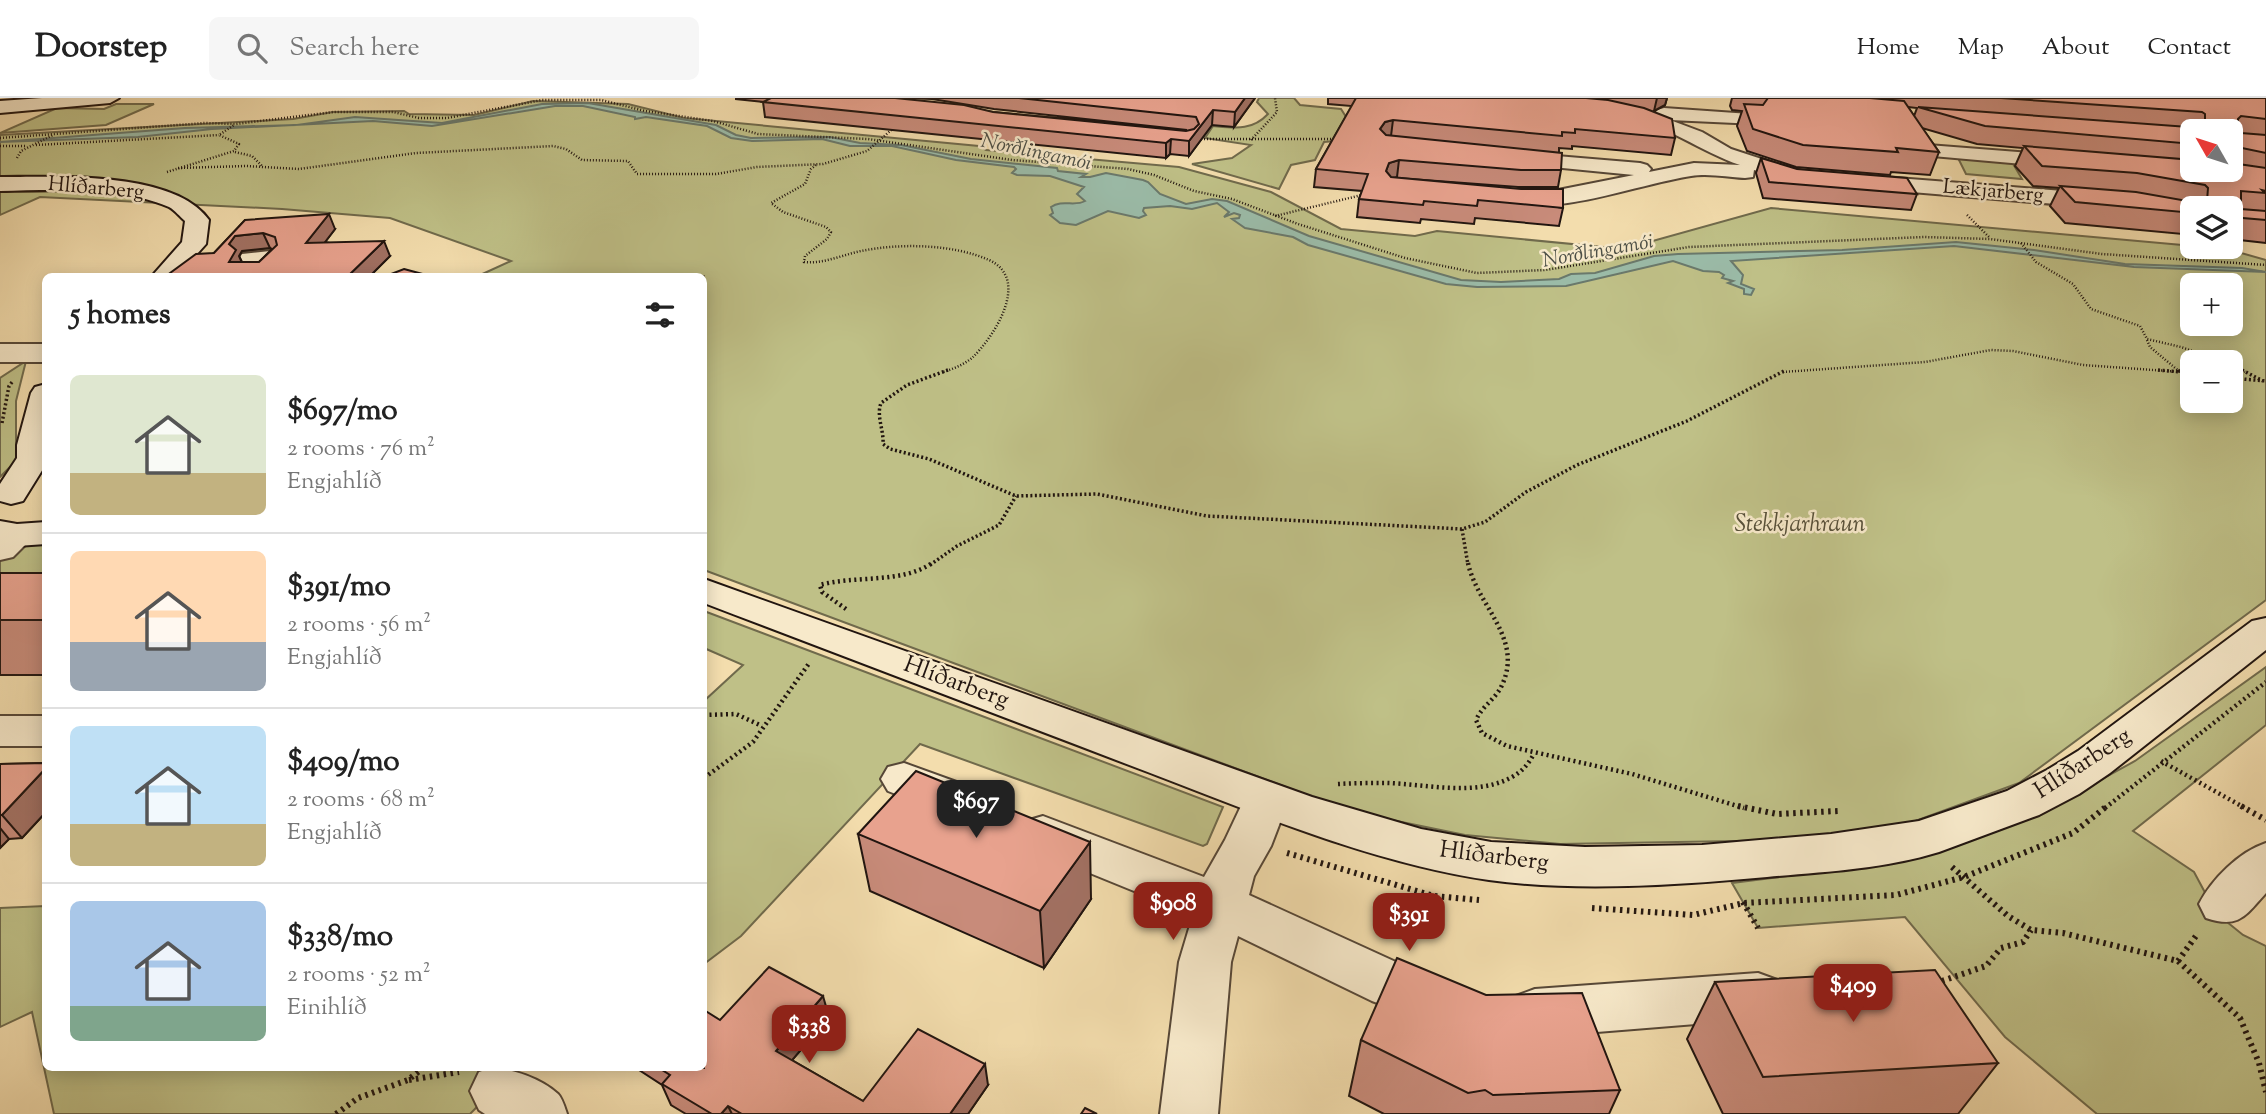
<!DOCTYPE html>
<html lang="en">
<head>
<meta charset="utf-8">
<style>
  :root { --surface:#fff; --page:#f6f6f6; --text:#222; --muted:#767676; --line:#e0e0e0; --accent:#8f2418 }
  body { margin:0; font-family:"Sorts Mill Goudy",serif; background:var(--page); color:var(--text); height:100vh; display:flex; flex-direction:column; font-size:26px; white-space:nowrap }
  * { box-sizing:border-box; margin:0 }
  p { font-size:23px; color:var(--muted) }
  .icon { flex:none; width:38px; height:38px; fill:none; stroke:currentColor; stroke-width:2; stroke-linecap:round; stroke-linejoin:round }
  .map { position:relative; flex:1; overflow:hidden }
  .side { position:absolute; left:42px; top:175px; width:665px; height:798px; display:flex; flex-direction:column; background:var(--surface); border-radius:10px; box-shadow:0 4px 18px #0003 }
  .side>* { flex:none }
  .needle { width:46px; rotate:309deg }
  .buttons { position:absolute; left:2180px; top:21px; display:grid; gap:14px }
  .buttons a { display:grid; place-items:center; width:63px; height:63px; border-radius:10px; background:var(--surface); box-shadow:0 4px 18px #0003; font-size:35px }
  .price { position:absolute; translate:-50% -60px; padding:0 16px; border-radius:14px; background:var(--accent); color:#fff; font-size:23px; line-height:46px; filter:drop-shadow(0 2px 4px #0008) }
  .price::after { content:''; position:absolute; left:50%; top:42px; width:21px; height:16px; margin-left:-10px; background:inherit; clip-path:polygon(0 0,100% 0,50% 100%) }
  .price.selected { background:#222; color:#fff }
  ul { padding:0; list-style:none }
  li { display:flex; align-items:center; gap:21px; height:175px; padding:0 28px }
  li+li { border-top:2px solid var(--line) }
  li span { display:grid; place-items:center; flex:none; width:196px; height:140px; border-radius:10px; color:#555 }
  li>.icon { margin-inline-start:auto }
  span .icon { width:84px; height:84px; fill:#fffc; stroke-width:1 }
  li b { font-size:30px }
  h2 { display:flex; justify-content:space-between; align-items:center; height:84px; padding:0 28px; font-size:30px }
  header { display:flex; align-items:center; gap:42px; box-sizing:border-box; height:98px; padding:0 35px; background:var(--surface); border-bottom:2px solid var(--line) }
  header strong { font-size:33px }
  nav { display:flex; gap:38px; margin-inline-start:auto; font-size:24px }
  .search { width:490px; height:63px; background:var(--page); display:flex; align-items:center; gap:18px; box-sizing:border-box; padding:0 24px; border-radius:10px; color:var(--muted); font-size:26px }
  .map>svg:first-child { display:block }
  .green { fill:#bfc087; stroke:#706a4c; stroke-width:2; fill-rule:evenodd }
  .water { fill:#9bbca9; stroke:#6a796c; stroke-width:2 }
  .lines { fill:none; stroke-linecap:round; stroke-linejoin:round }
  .street-casing { stroke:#564737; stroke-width:4 }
  .secondary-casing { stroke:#211510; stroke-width:4 }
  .path-far3 { stroke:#211510; stroke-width:2.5; stroke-dasharray:1 2; stroke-linecap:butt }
  .path-far2 { stroke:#211510; stroke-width:3.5; stroke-dasharray:2 2.5; stroke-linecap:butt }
  .path-far1 { stroke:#211510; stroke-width:4.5; stroke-dasharray:2 3.5; stroke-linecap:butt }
  .path { stroke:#211510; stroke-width:6; stroke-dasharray:2.5 4.5; stroke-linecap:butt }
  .street { fill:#f7e9ca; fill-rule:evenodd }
  .secondary { fill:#f7e9ca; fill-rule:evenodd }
  .wall { fill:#c88b7a; stroke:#211510; stroke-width:2; fill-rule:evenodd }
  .shaded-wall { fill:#a27163; stroke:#211510; stroke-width:2 }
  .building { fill:#e8a28e; stroke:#211510; stroke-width:2; fill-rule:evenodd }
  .labels { text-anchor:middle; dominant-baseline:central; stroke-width:5; stroke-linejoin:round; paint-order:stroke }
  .far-water-label { font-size:21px; font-style:italic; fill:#4c4f46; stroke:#f7e9ca }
  .far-street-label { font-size:21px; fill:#211510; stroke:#f7e9ca }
  .park-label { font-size:24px; font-style:italic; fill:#58513a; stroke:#f7e9ca }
  .street-label { font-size:24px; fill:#211510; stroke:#f7e9ca }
</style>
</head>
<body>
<header>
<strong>Doorstep</strong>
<div class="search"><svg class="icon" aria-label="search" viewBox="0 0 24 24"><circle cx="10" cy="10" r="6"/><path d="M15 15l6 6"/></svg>Search here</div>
<nav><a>Home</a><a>Map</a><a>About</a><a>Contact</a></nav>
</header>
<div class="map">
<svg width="2266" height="1016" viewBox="0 0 2266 1016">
  <rect width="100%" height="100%" fill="#f3ddad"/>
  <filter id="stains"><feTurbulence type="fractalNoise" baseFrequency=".00286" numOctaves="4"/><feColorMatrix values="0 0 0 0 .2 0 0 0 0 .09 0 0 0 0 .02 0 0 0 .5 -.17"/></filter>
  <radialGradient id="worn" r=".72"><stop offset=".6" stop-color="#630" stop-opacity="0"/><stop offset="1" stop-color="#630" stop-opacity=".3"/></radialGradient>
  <g class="green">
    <path d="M1259,0H1294L1300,7L1341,11L1360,41L1324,44L1315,62L1291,67L1279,91L1192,66L1232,60L1251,47L1205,40L1213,28C1235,30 1252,33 1268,16L1257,4Z"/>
    <path d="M533,3L628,6L684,20L979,48L986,52L1179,69L1271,94L1341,131L1415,138L1437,133L1624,151L1771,110L2227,151L2266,162V502L2019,685L1899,729L1802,742L1560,746L1465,737L1387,721L1310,698L704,472V178H478L511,163L390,120L282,111L40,99L0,117V37L293,21L333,14L404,13L409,16L474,17ZM2193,187H2231V226H2193ZM2193,264H2231V303H2193Z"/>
    <polygon points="116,6 154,6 106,27 0,35 57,10 104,11"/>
    <polygon points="1957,58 2012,64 2022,81 1966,76"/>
    <polygon points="26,263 16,303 16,363 0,379 0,280"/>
    <polygon points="45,439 45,475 27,491 0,501 0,460 27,445"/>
    <polygon points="704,513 1223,709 1207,746 1203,748 920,646 741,838 704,866 704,603 743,567 704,550"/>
    <polygon points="2266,569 2266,627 2133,733 2194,774 2216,815 2243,837 2266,848 2266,1016 2097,1016 2005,939 1905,819 1758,830 1732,785 1858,769 1928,752 2029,721 2135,663"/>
    <polygon points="45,808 46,970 515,970 470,1016 54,1016 32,914 0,929 0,810"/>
  </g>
  <path class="water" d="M588,5L716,27L736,37L751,40L830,39L860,45L901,47L971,61L1057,70L1058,73L1086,76L1081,79H1090L1106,75L1143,82L1148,84L1160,96L1186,106L1212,101L1227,103L1309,138L1461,182L1501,184L1559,181L1571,176L1595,175L1654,158L1678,156L1842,152L1956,144L2034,152L2125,166L2242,170L2266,174L2134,169L1954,148L1731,163L1743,177L1741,186L1754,191L1751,197L1744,196V191L1728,185L1733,183L1722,180L1724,177L1719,174L1703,173L1673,163L1566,188L1477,189L1446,186L1308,147L1293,139L1245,130L1232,121L1239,120L1240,117L1234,115L1224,119L1229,114L1217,105L1192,111L1170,108L1144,110L1143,113L1146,117L1139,120L1108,113L1076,127L1060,125L1050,117L1053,115L1051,109C1062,101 1075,109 1085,103L1077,96L1084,89L1050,78L1017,77L1012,75L1016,71L1014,69L956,62L892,48H850L822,41L752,43L731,40L707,28L646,19L635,21V19L583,8H555L432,28L373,23L212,31L138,39L0,44L185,30L297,27L355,19L442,25L542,6Z"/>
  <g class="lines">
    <defs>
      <g id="street">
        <path d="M1519,0C1563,0 1613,1 1655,16L1657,12L1664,10L1750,16L1760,22L1757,26L1670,22L1702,34L1731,51L1795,72L2126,98L2194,110L2193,124L2126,112L1792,84L1754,72L1753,79L1745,80C1728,79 1708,75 1691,78C1634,87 1560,118 1503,104L1500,99L1503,94L1558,92L1634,77L1501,64L1498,60L1501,56L1508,54L1640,65L1647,67L1651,71L1649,74L1694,65L1740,67C1701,54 1666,26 1625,19C1602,15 1532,16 1519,0Z"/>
        <polygon points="1928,47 2069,58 2076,60 2079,64 2076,68 2069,70 1921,57 1918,53 1921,49"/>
        <polygon points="270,153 279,155 282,160 264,178 238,178 247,167 239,161 242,156"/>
        <rect x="0" y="246" width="46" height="18"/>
        <polygon points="17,426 30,429 35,437 13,459 0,462 0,433"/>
        <rect x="0" y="618" width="46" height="30"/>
        <polygon points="904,665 973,690 980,702 973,714 957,719 941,714 888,693 881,681 888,669"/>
        <polygon points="1266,684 1282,689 1289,701 1271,748 1254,778 1249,797 1409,870 1454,886 1462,903 1454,920 1435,926 1372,903 1238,838 1231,864 1218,1016 1160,1016 1179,864 1193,817 1026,749 1019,736 1026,723 1043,718 1204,779 1225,742 1250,689"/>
        <path d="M2266,745V795C2245,818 2239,831 2206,820L2199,806C2212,781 2239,754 2266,745Z"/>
        <polygon points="1758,875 1777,882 1785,898 1777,914 1758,921 1535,939 1516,932 1508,915 1516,898 1535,891"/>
        <path d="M491,970C511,970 542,981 558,996C562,1000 565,1010 567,1016H485L479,1012L470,993L479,974Z"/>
      </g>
      <g id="secondary">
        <polygon points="42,0 119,0 110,5 0,15 0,3"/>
        <path d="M0,79C55,79 174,72 209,122L206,146L177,178H152L182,144L185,123C180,119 175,112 169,109C121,88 51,92 0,93Z"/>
        <polygon points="46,286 46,366 23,403 11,406 0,403 0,386 17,360 17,347 31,295 35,289"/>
        <polygon points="0,423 17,426 46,424 46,446 17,448 0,445"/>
        <path d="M704,481L1312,699L1421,731L1491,744L1585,749L1702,747L1831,736L1919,723L2007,693L2047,672L2078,653L2252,523L2266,520V552L2110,675L2079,696L2039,717L1939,754C1884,771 1823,774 1767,779C1680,787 1575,794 1489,782C1372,765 1255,715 1145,673C998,617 851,561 704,505Z"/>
      </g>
    </defs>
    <use href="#street" class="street-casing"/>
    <use href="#secondary" class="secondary-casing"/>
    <g class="path-far3">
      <polyline points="0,40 205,25 236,26 333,14 393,14 419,20 447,20 542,2 601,2 645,13 713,23 758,36 868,41 1012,62 1128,71 1154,77 1194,93 1232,101 1298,126 1405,160 1477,175 1545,172 1689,149 1924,139 1990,141 2102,156 2266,167"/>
      <polyline points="1198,41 1339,41"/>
      <polyline points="1251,42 1277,14 1275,0"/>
      <polyline points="36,47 219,37"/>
      <polyline points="0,48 27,48"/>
      <polyline points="235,54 252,58 263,69"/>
      <polyline points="17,60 21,53 53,37"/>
      <path d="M816,67L811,71L805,86L771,105L783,114L826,129L831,134L827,141L805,158L804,164C824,166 842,157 861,153C900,145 953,146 989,162C1031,181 995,238 972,260C963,267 953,271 943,274"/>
      <polyline points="178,70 246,68 299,71 416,55 553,48 566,51 582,62 628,63 637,76 716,76 757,69 823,66 867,53 896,28"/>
      <polyline points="167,74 234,53 239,46 219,37 234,27"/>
      <polyline points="1967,117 1990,140"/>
      <polyline points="1275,118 1366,96"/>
      <polyline points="2021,145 2036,164 2073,186 2091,211 2140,228 2147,241 2181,249 2223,264"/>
      <polyline points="2147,242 2150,249 2180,274"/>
      <polyline points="2231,267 2245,274"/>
      <polyline points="1783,274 1925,264 1991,252 2013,253 2083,267 2182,274"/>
    </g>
    <g class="path-far2">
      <path d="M948,272L907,287L881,305C876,318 884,332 883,346L890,351L929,361L1016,398L1097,396L1207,418L1462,431L1485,424L1526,394L1577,367L1687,323L1786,272"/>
      <polyline points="2158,272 2193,275"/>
      <polyline points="2178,272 2193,285"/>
      <polyline points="2242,272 2263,283"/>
      <polyline points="2231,280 2266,283"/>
      <polyline points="2,325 9,288 13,283"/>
      <polyline points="1462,431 1468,467"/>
      <polyline points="930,467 957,448 999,427 1016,398"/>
    </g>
    <g class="path-far1">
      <path d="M1468,465C1477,508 1524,540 1502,587C1496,601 1482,608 1476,622L1482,635L1507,648L1632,676L1744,710"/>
      <path d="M846,511L822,494L820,487C855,477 902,486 932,465"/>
      <polyline points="704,617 736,616 762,628"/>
      <polyline points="2161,663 2245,710"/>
      <polyline points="704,680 753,644 810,564"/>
      <path d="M1338,686C1354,685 1371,685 1387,685C1426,686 1476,699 1512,679C1523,673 1528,666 1534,656"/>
      <polyline points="2105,710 2266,584"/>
    </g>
    <g class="path">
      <polyline points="1738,708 1777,716 1838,713"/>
      <polyline points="2241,708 2266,722"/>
      <polyline points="1287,755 1434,798 1479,802"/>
      <polyline points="1952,769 2008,818 2031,832 2063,835 2178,863 2240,920 2259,965 2266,994"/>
      <polyline points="1743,804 1758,830"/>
      <polyline points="1592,810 1693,817 1744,805 1896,797 1964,779 2073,735 2107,708"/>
      <polyline points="2178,863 2198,835"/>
      <polyline points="1942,883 1986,868 2001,850 2023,844 2031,832"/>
      <polyline points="409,982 459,974"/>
      <polyline points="336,1016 358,1000 408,982 423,970"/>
    </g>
    <use href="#street" class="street"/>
    <use href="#secondary" class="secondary"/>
  </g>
  <g class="wall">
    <polygon points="736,0 895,0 993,14 1187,32 994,11 932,1 905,0 1255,0 1234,29 1212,27 1189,58 1170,56 1166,60 765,19 763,4 764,4 736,1"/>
    <polygon points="1328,0 1667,0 1665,7 1654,13 1675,40 1671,57 1572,48 1572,51 1559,50 1559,54 1561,72 1558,89 1518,89 1397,80 1563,110 1559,128 1475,120 1474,126 1421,121 1420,125 1357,119 1359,101 1362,93 1314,89 1316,71 1352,8 1328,6"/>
    <path d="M1732,0H2266V145L2231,141V110H2193V137L2065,125L2050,108L2059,90L2033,88L2015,68L2023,50L1977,46L1922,30L1939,54L1930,77L1891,74L1890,77L1796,69L1747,53L1737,28L1742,13L1732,12L1730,8ZM1908,9L1917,10L1914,18ZM2193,33H2231V72H2193Z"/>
    <polygon points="1761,60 1797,71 1917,96 1911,112 1763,100 1756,75"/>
    <path d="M245,122L335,131L325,144L390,158L370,178H166L214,155ZM270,150L272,151L259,164H242L239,158L242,153Z"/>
    <rect x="0" y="475" width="46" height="102"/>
    <polygon points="46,665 46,714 22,740 9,741 0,750 0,666"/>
    <polygon points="858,736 1091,801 1044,870 870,793"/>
    <polygon points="1715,884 1998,965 1958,1016 1723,1016 1687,941"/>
    <polygon points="829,919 792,962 863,1003 988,987 968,1016 686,1016 671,1007 662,987 636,970 704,970 720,922"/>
    <polygon points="1361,942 1620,992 1609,1016 1384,1016 1349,998"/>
  </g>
  <g class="shaded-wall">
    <polygon points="1245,0 1255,0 1234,29 1235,14"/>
    <polygon points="1657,0 1667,0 1665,7 1654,13"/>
    <polygon points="1213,12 1212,27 1189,58 1189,43"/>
    <polygon points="1393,22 1391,38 1383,40 1380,31 1385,24"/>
    <polygon points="1171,41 1170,56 1166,60 1166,45"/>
    <polygon points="1399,62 1397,79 1387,83 1386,73 1389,65"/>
    <polygon points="329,116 335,131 313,160 306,145"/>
    <polygon points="263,135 270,150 242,153 239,158 243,167 229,164 229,146 235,138"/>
    <polygon points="384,143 390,158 370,178 348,178"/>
    <polygon points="46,670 46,714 22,740 2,717"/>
    <polygon points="0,730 9,741 0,750"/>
    <polygon points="1090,744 1091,801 1044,870 1040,813"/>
    <polygon points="823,898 829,919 782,974 776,953"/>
    <polygon points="985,966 988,987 968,1016 950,1016"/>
    <polygon points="728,1008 732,1016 721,1016"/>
  </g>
  <g class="building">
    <polygon points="771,0 895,0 964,7 993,14 1186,33 1194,31 1199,26 1196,19 1019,0 1245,0 1235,14 1213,12 1189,43 1171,41 1166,45 763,4"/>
    <polygon points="1356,0 1586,0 1608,2 1644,10 1672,21 1675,40 1575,31 1575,35 1562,34 1562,38 1393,22 1385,24 1380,31 1386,37 1562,55 1561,72 1521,72 1399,62 1389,65 1386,73 1391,79 1521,91 1563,91 1563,110 1478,102 1477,108 1424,103 1423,107 1359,101 1368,76 1316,71"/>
    <polygon points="1768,0 1870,0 1904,3 1939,54 1896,50 1898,54 1803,47 1753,31 1744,6 1763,7"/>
    <polygon points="2001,0 2266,0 2266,21 2241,18 2238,21 2238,33 2241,35 2266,37 2266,55 2242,50 2231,50 2231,33 2193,33 2193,46 1985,28 1918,9 2202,30 2205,28 2205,16 2202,14"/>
    <polygon points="2024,48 2193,62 2193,72 2231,72 2231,65 2266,70 2266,93 2262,92 2265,95 2241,93 2241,111 2266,113 2266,122 2231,119 2231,110 2193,110 2193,115 2075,104 2060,88 2136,94 2204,106 2207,103 2208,90 2205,87 2137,75 2042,68"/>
    <polygon points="1761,60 1797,71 1907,80 1917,96 1769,84"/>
    <path d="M329,116L306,145L384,143L348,178H166L196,156L214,155L245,122ZM263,135L275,139L277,147L259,164H229L236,152L229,146L235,138Z"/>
    <polygon points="404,171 430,178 386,178"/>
    <rect x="0" y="475" width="46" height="47"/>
    <polygon points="46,665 46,670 2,717 0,717 0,666"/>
    <polygon points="916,673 1090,744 1040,813 858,736"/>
    <polygon points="1397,860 1486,897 1582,895 1620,992 1493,997 1485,992 1468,995 1361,942"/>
    <polygon points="769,869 823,898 776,953 863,1003 918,931 985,966 950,1016 742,1016 728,1008 721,1016 712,1016 662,986 670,977 659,970 704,970 704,912 720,922"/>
    <polygon points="1935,872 1998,965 1763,979 1715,884"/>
    <polygon points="1085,1010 1097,1016 1081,1016"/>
  </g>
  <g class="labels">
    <g class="far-water-label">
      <text transform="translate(1036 55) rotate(12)">Norðlingamói</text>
      <text transform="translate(1598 154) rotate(-10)">Norðlingamói</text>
    </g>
    <g class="far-street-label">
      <text transform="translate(96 91) rotate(5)">Hlíðarberg</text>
      <text transform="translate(1993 94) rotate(5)">Lækjarberg</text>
    </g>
    <g class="park-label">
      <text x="1800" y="427">Stekkjarhraun</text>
    </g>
    <g class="street-label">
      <text transform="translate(956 585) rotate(20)">Hlíðarberg</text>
      <text transform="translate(2083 666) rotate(-33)">Hlíðarberg</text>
      <text transform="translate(1494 759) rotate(7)">Hlíðarberg</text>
    </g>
  </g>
  <rect width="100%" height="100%" filter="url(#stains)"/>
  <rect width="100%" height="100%" fill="url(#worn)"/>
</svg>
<div class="buttons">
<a><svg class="needle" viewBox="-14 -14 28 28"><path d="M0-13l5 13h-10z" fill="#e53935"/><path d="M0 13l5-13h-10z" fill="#767676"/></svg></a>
<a><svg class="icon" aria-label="layers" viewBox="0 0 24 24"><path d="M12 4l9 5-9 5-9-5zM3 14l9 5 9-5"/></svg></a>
<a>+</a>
<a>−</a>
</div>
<b class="price selected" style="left:976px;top:742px">$697</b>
<b class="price" style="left:1173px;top:844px">$908</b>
<b class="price" style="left:1409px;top:855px">$391</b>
<b class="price" style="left:1853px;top:926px">$409</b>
<b class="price" style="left:809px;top:967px">$338</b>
<section class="side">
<h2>5 homes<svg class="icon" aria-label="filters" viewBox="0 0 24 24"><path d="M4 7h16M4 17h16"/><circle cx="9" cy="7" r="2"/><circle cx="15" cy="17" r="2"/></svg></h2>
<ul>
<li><span style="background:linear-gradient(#dfe7d0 70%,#c2b280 0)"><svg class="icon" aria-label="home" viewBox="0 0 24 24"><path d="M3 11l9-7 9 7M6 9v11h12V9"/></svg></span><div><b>$697/mo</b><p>2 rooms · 76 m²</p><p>Engjahlíð</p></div></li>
<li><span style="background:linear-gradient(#ffd9b3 65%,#9aa5b1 0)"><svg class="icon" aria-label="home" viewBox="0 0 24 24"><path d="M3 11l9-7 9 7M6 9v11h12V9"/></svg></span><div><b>$391/mo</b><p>2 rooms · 56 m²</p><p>Engjahlíð</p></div></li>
<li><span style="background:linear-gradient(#bfe0f5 70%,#c2b280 0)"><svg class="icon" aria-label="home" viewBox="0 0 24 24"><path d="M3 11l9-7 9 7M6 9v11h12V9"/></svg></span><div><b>$409/mo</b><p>2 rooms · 68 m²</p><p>Engjahlíð</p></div></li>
<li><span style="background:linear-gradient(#a9c7e8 75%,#7fa58c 0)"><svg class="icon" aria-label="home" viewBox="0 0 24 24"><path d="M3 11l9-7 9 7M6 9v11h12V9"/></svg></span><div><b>$338/mo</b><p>2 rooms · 52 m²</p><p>Einihlíð</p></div></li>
</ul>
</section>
</div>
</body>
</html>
